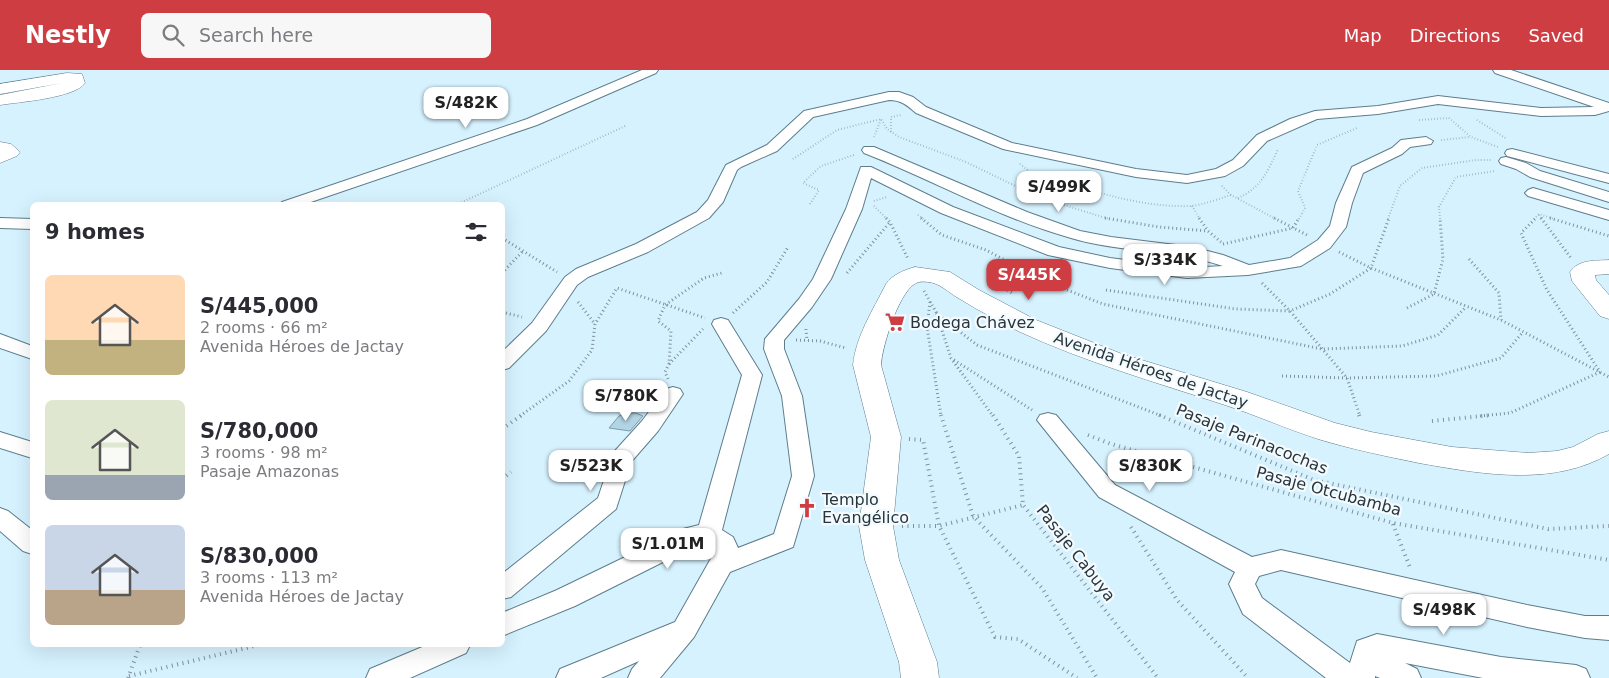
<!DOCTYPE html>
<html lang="en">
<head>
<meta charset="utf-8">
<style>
  :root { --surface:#fff; --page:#f7f7f7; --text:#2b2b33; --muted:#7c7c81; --accent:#cd3d42 }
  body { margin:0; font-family:"DejaVu Sans",sans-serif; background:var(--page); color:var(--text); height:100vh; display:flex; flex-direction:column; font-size:19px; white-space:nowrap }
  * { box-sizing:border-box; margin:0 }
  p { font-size:16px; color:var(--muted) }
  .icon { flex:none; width:28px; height:28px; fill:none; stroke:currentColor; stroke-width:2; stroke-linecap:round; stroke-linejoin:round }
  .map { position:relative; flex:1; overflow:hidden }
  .sheet { position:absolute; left:30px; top:132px; width:475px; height:445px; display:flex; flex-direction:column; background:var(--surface); border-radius:8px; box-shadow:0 5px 20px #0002 }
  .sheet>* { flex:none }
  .price { position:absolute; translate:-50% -42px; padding:0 11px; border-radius:10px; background:#fff; color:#222; font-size:16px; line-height:32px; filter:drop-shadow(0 1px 2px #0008) }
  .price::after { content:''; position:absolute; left:50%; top:30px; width:15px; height:11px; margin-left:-8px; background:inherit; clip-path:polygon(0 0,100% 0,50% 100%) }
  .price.current { background:var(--accent); color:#fff }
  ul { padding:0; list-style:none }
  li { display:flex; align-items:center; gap:15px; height:125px; padding:0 15px }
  li span { display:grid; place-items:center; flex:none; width:140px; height:100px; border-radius:8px; color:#555 }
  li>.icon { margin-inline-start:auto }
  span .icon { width:60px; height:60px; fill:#fffc; stroke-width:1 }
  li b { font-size:21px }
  h2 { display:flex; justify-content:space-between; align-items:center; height:60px; padding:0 15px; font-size:21px }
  header { display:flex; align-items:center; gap:30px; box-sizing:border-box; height:70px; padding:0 25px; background:var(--accent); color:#fff }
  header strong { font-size:24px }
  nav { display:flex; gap:28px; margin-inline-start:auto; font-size:18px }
  .search { width:350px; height:45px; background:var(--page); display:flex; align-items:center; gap:12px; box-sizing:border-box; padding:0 18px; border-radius:8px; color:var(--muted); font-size:19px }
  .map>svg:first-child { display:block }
  .building { fill:#b2d4e4; stroke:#7c9cab }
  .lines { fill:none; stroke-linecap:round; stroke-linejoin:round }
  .street-casing { stroke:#5d7d8b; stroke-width:2 }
  .secondary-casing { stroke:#5d7d8b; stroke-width:1 }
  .path-far2 { stroke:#7d929c; stroke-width:2; stroke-dasharray:0.5 2.5; stroke-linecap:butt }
  .path-far1 { stroke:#7d929c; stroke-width:3; stroke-dasharray:1 3; stroke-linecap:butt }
  .path { stroke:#7d929c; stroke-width:4; stroke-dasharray:1 4.5; stroke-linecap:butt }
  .street { fill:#fff; fill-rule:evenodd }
  .secondary { fill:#fff; fill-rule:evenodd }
  .labels { text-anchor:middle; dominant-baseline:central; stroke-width:4.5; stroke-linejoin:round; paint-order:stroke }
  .poi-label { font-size:16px; fill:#28353c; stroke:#f4fbfe; text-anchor:start }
  .street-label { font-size:16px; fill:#28353c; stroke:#f4fbfe }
</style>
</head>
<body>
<header>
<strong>Nestly</strong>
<div class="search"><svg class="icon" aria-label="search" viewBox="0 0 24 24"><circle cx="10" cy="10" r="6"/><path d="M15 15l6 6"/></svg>Search here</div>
<nav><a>Map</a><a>Directions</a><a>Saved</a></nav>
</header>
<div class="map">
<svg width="1609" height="608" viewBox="0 0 1609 608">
  <rect width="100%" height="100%" fill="#d6f2ff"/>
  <polygon class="building" points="626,343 636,343 643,346 630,361 609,358 619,346"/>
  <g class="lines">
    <defs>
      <g id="street">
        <polygon points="642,0 658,0 656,3 537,55 302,135 279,135 282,132 527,49"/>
        <path d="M1493,0H1511L1609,33V41L1595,45L1541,46L1438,34L1378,44L1317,49L1267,71L1243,96L1225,106L1187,113L1136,107L1003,79L916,43C907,35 901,30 889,30L813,47L777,81L741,97L737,100L723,132L709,148L648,182L588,207L577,215L546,261L509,298L502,300V282L532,253L565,207L576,199L636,174L697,142L708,130L726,95L767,75L804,41L889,22H899L913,27L926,37L1012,73L1136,99L1187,105L1216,99L1233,90L1257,65L1290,49L1315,41L1378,36L1438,26L1541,38L1594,37L1495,3Z"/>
        <path d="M1426,67L1433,71L1431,74L1410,77L1402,84L1363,103L1352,133L1346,157L1330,178L1301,196L1248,205L1187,208L1110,198L1048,185L941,143L871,108L862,139L831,209L812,237L784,270V279L802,326L814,406L793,477L730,502L694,567L660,608H628L632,599L639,591L601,608H556L560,599L675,552L714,483L713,479L705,473L697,475L575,536L502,566V543L557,520L683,459L699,455L742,305L712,254L714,250L721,248L728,250L762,305L722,460L733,467L738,478L774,464L792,406L782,326L764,279L765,269L799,229L813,209L846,139L861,97H871L953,137L1059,177L1110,188L1187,198L1223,196C1173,179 1121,183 1071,168C999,148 933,110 864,83L862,80L864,77H874L1027,142L1080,161L1111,167L1192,177L1223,185L1249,195L1290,188L1318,170L1330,156L1336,133L1352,97L1392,78L1401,70Z"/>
        <polygon points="1512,79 1609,104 1609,113 1507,86 1505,83 1507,80"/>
        <polygon points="1506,87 1526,93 1540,101 1609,122 1609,132 1530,107 1516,99 1501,94 1499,91 1501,88"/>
        <polygon points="1533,118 1609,140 1609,150 1528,126 1525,123 1528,120"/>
        <polygon points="0,148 32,149 32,159 0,158"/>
        <polygon points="0,264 32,276 32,289 0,278"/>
        <polygon points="673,317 680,319 683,324 658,361 631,392 616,439 511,527 502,529 502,504 598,428 613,383 642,351 666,319"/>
        <polygon points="1048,343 1056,345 1115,415 1252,487 1281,480 1527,535 1585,546 1609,546 1609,570 1585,568 1527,557 1281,500 1259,506 1255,514 1262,528 1350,593 1357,571 1377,564 1501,587 1576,595 1586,599 1590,608 1483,608 1405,593 1417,599 1421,608 1380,608 1375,606 1375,608 1326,608 1243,544 1229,514 1235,502 1099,427 1037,350 1040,345"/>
        <polygon points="0,362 32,372 32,388 0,378"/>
        <polygon points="0,438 8,441 32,460 32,484 23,481 0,461"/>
        <polygon points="427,575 470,575 466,583 410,608 366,608 370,599"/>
      </g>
      <g id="secondary">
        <path d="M67,3L82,4L85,13C75,28 19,32 0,35V25L62,13L0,24V14Z"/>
        <polygon points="0,72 11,74 20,82 17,86 0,93"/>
        <path d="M1609,190V204L1595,205L1596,210L1609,225V249L1600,246L1572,211L1570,202C1579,189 1595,191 1609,190Z"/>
        <path d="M915,197L950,202L979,220L1036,250L1122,284L1247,322L1335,353L1371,362L1452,377L1528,383L1557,381L1573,377L1598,364L1609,361V384C1552,417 1481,404 1419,393C1385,386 1351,379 1318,369C1287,359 1256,345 1225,335C1155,312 1085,292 1018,261C999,251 979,241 960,229C952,225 944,217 936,214C932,212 923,211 919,212C900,216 882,277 881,295L901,367L893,456L899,490L937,592L939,608H901L899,592L865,490L859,456L871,367L853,295C856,266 873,240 886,214C892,205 904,200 915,197Z"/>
      </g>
    </defs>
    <use href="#street" class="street-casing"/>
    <use href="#secondary" class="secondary-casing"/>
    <g class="path-far2">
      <polyline points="1449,48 1471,67 1498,77"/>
      <polyline points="1419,50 1449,48"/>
      <polyline points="1477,50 1507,69"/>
      <polyline points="891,62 891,47 901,45"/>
      <polyline points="874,67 881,49"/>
      <polyline points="1441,70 1470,67"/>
      <polyline points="793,89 837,60 881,49 887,59 899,67 966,92 1038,127 1109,149"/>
      <path d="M1020,94L1030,102C1082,117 1136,138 1190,136C1203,135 1218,129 1231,125"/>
      <polyline points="1222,116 1231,125 1276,149"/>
      <path d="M1238,128C1261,118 1268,101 1278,79"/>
      <polyline points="874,131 887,127"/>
      <polyline points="810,134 819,120 803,113 821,96 854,85"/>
      <polyline points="456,135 625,56"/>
      <polyline points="874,136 887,149"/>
      <polyline points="1192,136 1200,149"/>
      <polyline points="918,145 923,149"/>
      <polyline points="1539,145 1542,149"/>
      <polyline points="1299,149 1305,138 1298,121 1317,75 1357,58"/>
      <polyline points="1388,149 1400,116 1422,98 1476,90 1491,90"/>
      <polyline points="1440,149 1439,137 1456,107 1495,101"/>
      <polyline points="1534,149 1539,144 1554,149"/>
    </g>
    <g class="path-far1">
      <polyline points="886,148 890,152 908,189"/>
      <polyline points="921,148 942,165 986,180 1044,211 1103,234 1322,279 1402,276 1438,265 1466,237"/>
      <polyline points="1105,148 1159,157 1208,161"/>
      <polyline points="1199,148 1208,161 1221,172"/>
      <polyline points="1274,148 1307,165"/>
      <polyline points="1541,148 1571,188"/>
      <polyline points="1550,148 1609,166"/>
      <polyline points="502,168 557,202"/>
      <polyline points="1223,174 1293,158 1299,148"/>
      <polyline points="1339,182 1371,198 1501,250 1609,307"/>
      <polyline points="1469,189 1499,223 1501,250"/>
      <polyline points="502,203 524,180"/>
      <polyline points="847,203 890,152"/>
      <polyline points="1262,213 1290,241 1347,308 1360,346"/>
      <polyline points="997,214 1014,224"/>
      <polyline points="998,214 1018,210 1041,211"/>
      <polyline points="1106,220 1236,239 1290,241 1330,224 1371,198 1389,148"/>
      <polyline points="924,221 936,242 951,288 1032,340"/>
      <polyline points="578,232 595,254"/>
      <polyline points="930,232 927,257 941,346"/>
      <polyline points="1407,238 1434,224 1443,189 1440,148"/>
      <polyline points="502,242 522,247"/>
      <polyline points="733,243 767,212 788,177"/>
      <polyline points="936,243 977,275 1162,346"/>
      <polyline points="806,259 807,271"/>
      <polyline points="796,270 820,271 846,278"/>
      <polyline points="953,291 993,346"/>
      <polyline points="669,294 703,259"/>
      <polyline points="1282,306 1347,308 1436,306 1501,288 1523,262"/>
      <polyline points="668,309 665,302 669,294 671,261 658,251 665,235 704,208 722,203"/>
      <polyline points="520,346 569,311 592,280 595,254 617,218 705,248"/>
      <polyline points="1480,346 1510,343 1600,302 1547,220 1521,163 1536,148"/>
    </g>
    <g class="path">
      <polyline points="941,345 973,446 1042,518 1097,608"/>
      <polyline points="993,345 1019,386 1023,435 1158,608"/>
      <polyline points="1159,345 1314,410 1548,459 1609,456"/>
      <polyline points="1359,345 1361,350"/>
      <polyline points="1432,351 1492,345"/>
      <polyline points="502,359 522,345"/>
      <polyline points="1088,365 1111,374 1393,453 1609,490"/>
      <polyline points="909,369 923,370 939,456 995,567 1018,569 1077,608"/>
      <polyline points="502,409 511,402"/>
      <polyline points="1393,454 1411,500"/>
      <polyline points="902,456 939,456 1023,435"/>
      <polyline points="1131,457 1177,530 1248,608"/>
      <polyline points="129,606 259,575"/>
      <polyline points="128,608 140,575"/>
    </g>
    <use href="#street" class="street"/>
    <use href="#secondary" class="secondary"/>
  </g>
  <defs>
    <symbol id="supermarket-bare" viewBox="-9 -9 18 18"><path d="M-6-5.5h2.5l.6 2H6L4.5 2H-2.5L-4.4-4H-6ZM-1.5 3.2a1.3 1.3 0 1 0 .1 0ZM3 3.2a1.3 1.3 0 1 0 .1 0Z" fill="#cd3d42" stroke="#f4fbfe" stroke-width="2.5" paint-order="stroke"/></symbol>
    <symbol id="church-bare" viewBox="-9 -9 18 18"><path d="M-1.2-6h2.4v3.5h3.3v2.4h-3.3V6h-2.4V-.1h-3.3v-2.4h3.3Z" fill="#cd3d42" stroke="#f4fbfe" stroke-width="2.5" paint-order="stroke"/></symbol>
  </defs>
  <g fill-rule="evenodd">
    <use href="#supermarket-bare" x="881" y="238" width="28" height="28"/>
    <use href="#church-bare" x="793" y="424" width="28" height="28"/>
  </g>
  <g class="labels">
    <g class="poi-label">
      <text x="910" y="252">Bodega Chávez</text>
      <text x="822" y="429">Templo<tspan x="822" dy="18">Evangélico</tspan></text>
    </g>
    <g class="street-label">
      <text transform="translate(1151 300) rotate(19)">Avenida Héroes de Jactay</text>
      <text transform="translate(1252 369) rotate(22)">Pasaje Parinacochas</text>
      <text transform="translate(1329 421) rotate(15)">Pasaje Otcubamba</text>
      <text transform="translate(1076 483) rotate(52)">Pasaje Cabuya</text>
    </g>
  </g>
</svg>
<b class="price" style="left:466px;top:59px">S/482K</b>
<b class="price" style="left:1059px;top:143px">S/499K</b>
<b class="price" style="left:1165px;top:216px">S/334K</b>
<b class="price current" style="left:1029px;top:231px">S/445K</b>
<b class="price" style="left:626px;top:352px">S/780K</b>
<b class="price" style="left:591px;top:422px">S/523K</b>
<b class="price" style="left:1150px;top:422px">S/830K</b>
<b class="price" style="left:668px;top:500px">S/1.01M</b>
<b class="price" style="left:1444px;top:566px">S/498K</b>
<section class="sheet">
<h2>9 homes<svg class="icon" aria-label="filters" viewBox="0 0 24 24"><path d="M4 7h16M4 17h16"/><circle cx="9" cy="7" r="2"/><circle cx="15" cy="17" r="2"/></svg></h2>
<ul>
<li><span style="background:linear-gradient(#ffd9b3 65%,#c2b280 0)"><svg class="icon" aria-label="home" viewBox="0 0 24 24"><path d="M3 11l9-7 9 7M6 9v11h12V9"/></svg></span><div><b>S/445,000</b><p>2 rooms · 66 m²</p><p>Avenida Héroes de Jactay</p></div></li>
<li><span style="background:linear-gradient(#dfe7d0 75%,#9aa5b1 0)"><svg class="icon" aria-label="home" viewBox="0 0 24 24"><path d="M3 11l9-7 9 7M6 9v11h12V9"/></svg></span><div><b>S/780,000</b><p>3 rooms · 98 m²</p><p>Pasaje Amazonas</p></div></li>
<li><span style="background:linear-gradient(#c9d6e8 65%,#b9a48a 0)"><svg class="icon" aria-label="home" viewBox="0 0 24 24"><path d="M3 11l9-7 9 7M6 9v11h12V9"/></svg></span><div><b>S/830,000</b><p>3 rooms · 113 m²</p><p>Avenida Héroes de Jactay</p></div></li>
</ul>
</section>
</div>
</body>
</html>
